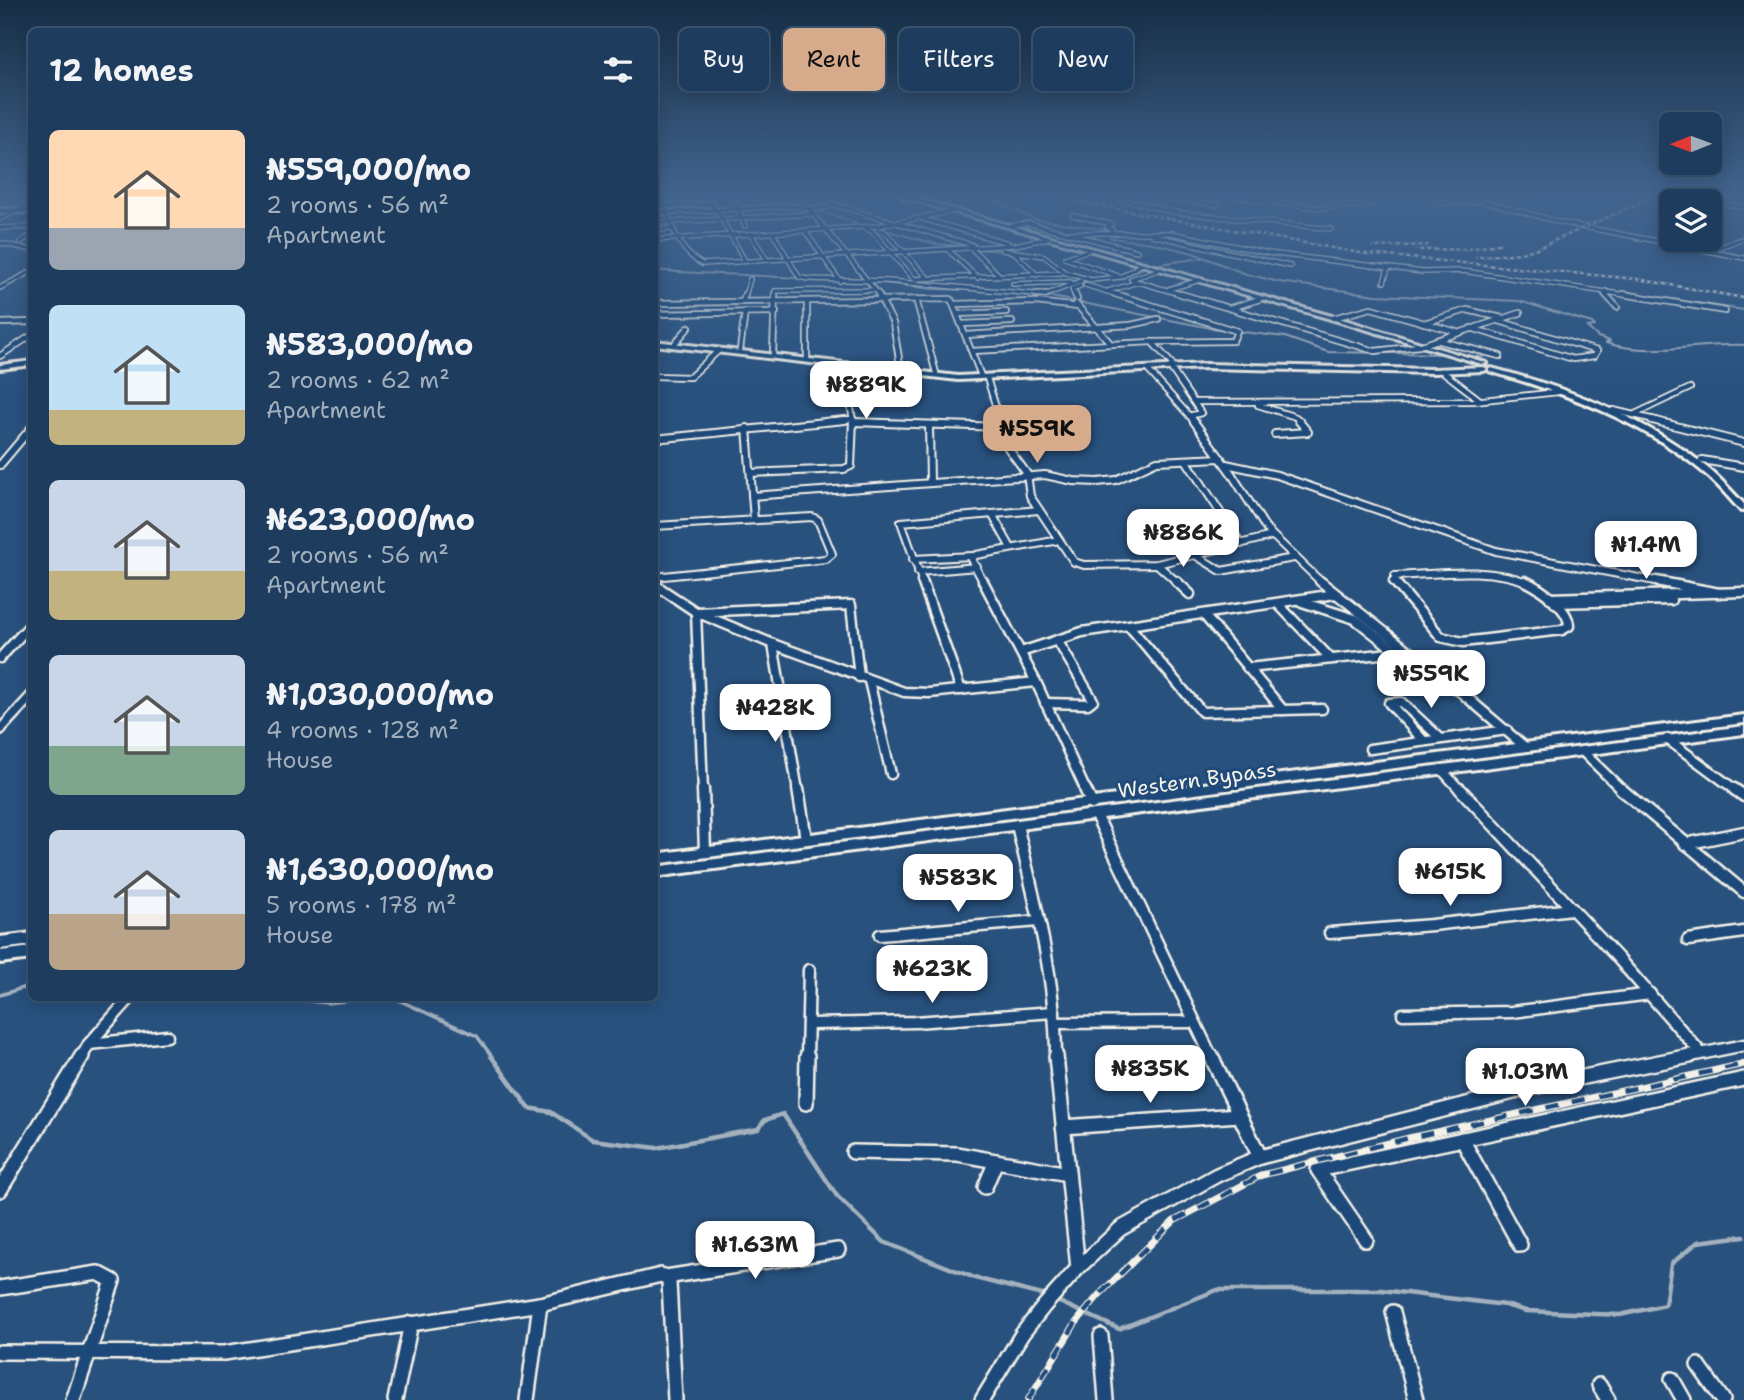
<!DOCTYPE html>
<html lang="en">
<head>
<meta charset="utf-8">
<style>
  :root { --surface:#1e3d5e; --page:#2b4867; --text:#f1f3f6; --muted:#a1aebc; --line:#3c5673; --accent:#d6ab8b }
  body { margin:0; font-family:"Shantell Sans",sans-serif; background:var(--page); color:var(--text); height:100vh; display:flex; flex-direction:column; font-size:26px; white-space:nowrap }
  * { box-sizing:border-box; margin:0 }
  p { font-size:23px; color:var(--muted) }
  .icon { flex:none; width:38px; height:38px; fill:none; stroke:currentColor; stroke-width:2; stroke-linecap:round; stroke-linejoin:round }
  .map { position:relative; flex:1; overflow:hidden }
  .drawer { position:absolute; left:28px; top:28px; width:630px; height:973px; display:flex; flex-direction:column; background:var(--surface); border-radius:10px; box-shadow:0 4px 18px #0003,0 0 0 2px var(--line) }
  .drawer>* { flex:none }
  .banner { position:absolute; left:679px; top:28px; width:665px; height:63px; display:flex; gap:14px }
  .needle { width:46px; rotate:269deg }
  .tools { position:absolute; left:1659px; top:112px; display:grid; gap:14px }
  .tools a { display:grid; place-items:center; width:63px; height:63px; border-radius:10px; background:var(--surface); box-shadow:0 4px 18px #0003,0 0 0 2px var(--line); font-size:35px }
  .price { position:absolute; translate:-50% -60px; padding:0 16px; border-radius:14px; background:#fff; color:#222; font-size:23px; line-height:46px; filter:drop-shadow(0 2px 4px #0008) }
  .price::after { content:''; position:absolute; left:50%; top:42px; width:21px; height:16px; margin-left:-10px; background:inherit; clip-path:polygon(0 0,100% 0,50% 100%) }
  .price.current { background:var(--accent); color:#111 }
  ul { padding:0; list-style:none }
  li { display:flex; align-items:center; gap:21px; height:175px; padding:0 21px }
  li span { display:grid; place-items:center; flex:none; width:196px; height:140px; border-radius:10px; color:#555 }
  li>.icon { margin-inline-start:auto }
  span .icon { width:84px; height:84px; fill:#fffc; stroke-width:1 }
  li b { font-size:30px }
  h2 { display:flex; justify-content:space-between; align-items:center; height:84px; padding:0 21px; font-size:30px }
  .pill { padding:0 24px; border-radius:10px; background:var(--surface); box-shadow:0 4px 18px #0003,0 0 0 2px var(--line); font-size:24px; line-height:63px }
  .pill.current { background:var(--accent); color:#111 }
  .map>svg:first-child { display:block }
  .lines { fill:none; stroke-linecap:round; stroke-linejoin:round }
  .stream-far2 { stroke:#a4b2be; stroke-width:2 }
  .stream-far1 { stroke:#a4b2be; stroke-width:3.5 }
  .stream { stroke:#a4b2be; stroke-width:4.5 }
  .minor-far5-casing { stroke:#f4f1e8; stroke-width:6 }
  .minor-far4-casing { stroke:#f4f1e8; stroke-width:8 }
  .minor-far3-casing { stroke:#f4f1e8; stroke-width:10 }
  .minor-far2-casing { stroke:#f4f1e8; stroke-width:13 }
  .minor-far1-casing { stroke:#f4f1e8; stroke-width:15 }
  .minor-casing { stroke:#f4f1e8; stroke-width:18 }
  .secondary-casing { stroke:#f4f1e8; stroke-width:6 }
  .primary-casing { stroke:#f4f1e8; stroke-width:6 }
  .minor-far5 { stroke:#1f4a7a; stroke-width:3.5 }
  .minor-far4 { stroke:#1f4a7a; stroke-width:4.5 }
  .minor-far3 { stroke:#1f4a7a; stroke-width:6 }
  .minor-far2 { stroke:#1f4a7a; stroke-width:8 }
  .minor-far1 { stroke:#1f4a7a; stroke-width:10 }
  .minor { stroke:#1f4a7a; stroke-width:13 }
  .secondary { fill:#1f4a7a; fill-rule:evenodd }
  .primary { fill:#1f4a7a; fill-rule:evenodd }
  .rail-far1-casing { stroke:#f4f1e8; stroke-width:2.5 }
  .rail-casing { stroke:#f4f1e8; stroke-width:7 }
  .rail-far1 { stroke:#1f4a7a; stroke-width:2; stroke-dasharray:3.5; stroke-linecap:butt }
  .rail { stroke:#1f4a7a; stroke-width:4.5; stroke-dasharray:13; stroke-linecap:butt }
  .labels { text-anchor:middle; dominant-baseline:central; stroke-width:6; stroke-linejoin:round; paint-order:stroke }
  .street-label { font-size:21px; fill:#f4f1e8; stroke:#1f4a7a }
</style>
</head>
<body>
<div class="map">
<svg width="1744" height="1400" viewBox="0 0 1744 1400">
  <rect width="100%" height="100%" fill="#28517e"/>
  <filter id="ink" filterUnits="userSpaceOnUse"><feTurbulence type="fractalNoise" baseFrequency=".0143" numOctaves="2"/><feDisplacementMap in="SourceGraphic" scale="14" xChannelSelector="R" yChannelSelector="G"/><feConvolveMatrix kernelMatrix="1 2 1 2 8 2 1 2 1" color-interpolation-filters="sRGB"/></filter>
  <g filter="url(#ink)">
    <g class="lines">
      <g class="stream-far2">
        <polyline points="779,197 792,205"/>
        <path d="M987,197L1034,219L1104,229L1109,231L1111,238L1152,243L1193,253L1246,274L1279,282L1376,295L1519,301L1592,323L1595,326L1587,327L1598,337L1610,341L1606,343C1653,357 1697,343 1744,345"/>
        <polyline points="815,210 849,220 861,227"/>
        <polyline points="884,230 936,244 966,246"/>
        <polyline points="976,249 1004,251"/>
        <polyline points="1153,265 1202,258"/>
        <path d="M654,270C696,274 738,274 780,277C809,279 837,282 867,282"/>
        <polyline points="1067,275 1087,281"/>
        <polyline points="874,282 933,289 972,290"/>
        <polyline points="1644,295 1744,310"/>
        <path d="M1034,296C1055,296 1064,289 1083,283C1107,276 1118,281 1143,268"/>
        <polyline points="1052,297 1211,328 1285,337 1328,352 1452,354"/>
        <polyline points="1458,355 1483,357"/>
      </g>
      <g class="stream-far1">
        <polyline points="0,995 32,985"/>
        <polyline points="283,998 327,1003 372,998"/>
        <polyline points="394,998 477,1036 493,1058"/>
      </g>
      <g class="stream">
        <polyline points="491,1056 529,1108 551,1112 593,1140 657,1148 758,1129 765,1120 783,1114 837,1196 884,1242 975,1278 1046,1296"/>
        <polyline points="1055,1300 1119,1329 1217,1290 1381,1290 1505,1305 1526,1311 1620,1315 1665,1305 1671,1264 1698,1242 1744,1236"/>
      </g>
      <defs>
        <g id="minor-far5">
          <path d="M661,197C670,221 677,251 702,264L1015,245L1048,238"/>
          <polyline points="705,197 720,216 745,261"/>
          <polyline points="799,197 880,296"/>
          <polyline points="840,197 822,201 972,245"/>
          <polyline points="1114,197 1173,212 1331,229"/>
          <polyline points="1167,197 1164,198 1218,205"/>
          <polyline points="1235,197 1321,208 1372,204"/>
          <polyline points="1469,197 1559,222 1744,258"/>
          <polyline points="1684,197 1708,201"/>
          <polyline points="0,199 6,197"/>
          <polyline points="654,200 705,198"/>
          <polyline points="734,200 745,226"/>
          <polyline points="1710,201 1744,207"/>
          <polyline points="1437,203 1476,202"/>
          <polyline points="654,207 713,204"/>
          <polyline points="654,213 790,206 817,209 831,206"/>
          <polyline points="1072,215 1111,224 1107,227 1112,230"/>
          <polyline points="0,219 22,208 28,197"/>
          <polyline points="923,219 1008,243"/>
          <polyline points="654,223 813,214"/>
          <polyline points="1009,226 1028,223 1137,251"/>
          <polyline points="0,228 32,227"/>
          <polyline points="866,229 872,231 914,279 1061,273"/>
          <polyline points="654,230 672,229"/>
          <polyline points="877,230 884,231 928,278"/>
          <polyline points="805,231 840,281"/>
          <polyline points="773,233 799,277 808,279 888,281 1045,295 1081,281"/>
          <polyline points="1067,233 1171,233 1268,253 1423,272 1463,271 1633,296"/>
          <polyline points="751,234 767,260"/>
          <polyline points="1152,235 1290,266"/>
          <polyline points="654,240 878,226 953,211"/>
          <polyline points="20,242 32,235"/>
          <polyline points="0,243 32,250"/>
          <polyline points="947,249 978,278"/>
          <polyline points="973,250 1000,276"/>
          <polyline points="1002,250 1044,256 1066,273 1091,280 1121,277 1140,265"/>
          <polyline points="1712,250 1744,238"/>
          <polyline points="1014,252 1037,275"/>
          <polyline points="1065,258 1118,276"/>
          <polyline points="1065,258 1089,250"/>
          <polyline points="1131,279 1158,270"/>
          <polyline points="1132,280 1187,296"/>
          <polyline points="1384,282 1388,268"/>
          <polyline points="1013,284 1071,282"/>
          <polyline points="1085,285 1121,296"/>
          <polyline points="0,288 32,271"/>
          <polyline points="1169,289 1200,280"/>
          <polyline points="1108,291 1138,282"/>
          <polyline points="745,296 750,279"/>
          <polyline points="775,296 775,291 874,290"/>
          <polyline points="1075,296 1072,289 1080,286"/>
          <polyline points="1606,296 1606,291"/>
        </g>
        <g id="minor-far4">
          <polyline points="878,294 893,323 901,370"/>
          <polyline points="1036,294 1047,294"/>
          <polyline points="1075,294 1077,299"/>
          <polyline points="1115,294 1237,331"/>
          <polyline points="1181,294 1375,351 1419,346"/>
          <polyline points="1605,294 1617,307"/>
          <polyline points="1623,294 1725,311"/>
          <polyline points="916,299 936,373"/>
          <polyline points="743,301 745,294"/>
          <polyline points="807,301 807,358"/>
          <polyline points="654,303 951,299 981,376"/>
          <polyline points="954,304 1036,302 1078,307"/>
          <polyline points="1076,304 1111,344"/>
          <polyline points="1230,308 1260,299"/>
          <polyline points="654,314 776,312"/>
          <polyline points="958,314 1006,312"/>
          <polyline points="1333,318 1371,308 1457,332"/>
          <polyline points="1496,320 1597,351"/>
          <polyline points="0,323 32,322"/>
          <polyline points="1424,323 1467,310 1502,318"/>
          <polyline points="962,324 1012,322"/>
          <polyline points="1471,328 1573,359 1594,356 1597,351"/>
          <polyline points="966,335 1131,325 1158,319"/>
          <polyline points="1436,340 1500,356"/>
          <polyline points="1152,342 1172,364"/>
          <polyline points="675,343 689,327"/>
          <polyline points="1422,345 1520,313"/>
          <polyline points="740,350 745,312"/>
          <polyline points="972,351 1152,342 1233,341 1237,331"/>
          <polyline points="773,354 775,294"/>
          <polyline points="0,356 32,335"/>
          <polyline points="844,365 853,421"/>
          <polyline points="1170,367 1201,413 1189,416"/>
          <polyline points="1147,369 1194,421"/>
          <polyline points="1442,371 1480,400"/>
          <polyline points="654,376 690,377 719,350"/>
          <polyline points="987,378 1000,421"/>
          <polyline points="1195,402 1474,401 1558,392"/>
          <polyline points="1258,405 1296,417 1300,421"/>
          <polyline points="1613,410 1659,421"/>
          <polyline points="1635,414 1690,388"/>
          <polyline points="827,421 852,419"/>
        </g>
        <g id="minor-far3">
          <polyline points="1000,420 1008,448 1027,474 1030,496 1074,562 1084,565 1157,564 1272,536"/>
          <polyline points="1193,420 1231,473 1267,530 1322,583"/>
          <polyline points="1652,420 1744,443"/>
          <polyline points="853,422 1003,427"/>
          <polyline points="929,425 930,482"/>
          <polyline points="747,428 754,520"/>
          <polyline points="1275,434 1308,432 1298,420"/>
          <polyline points="654,439 845,420"/>
          <polyline points="1186,460 1241,544"/>
          <polyline points="1702,460 1744,467"/>
          <polyline points="1226,464 1277,475 1496,551 1666,583"/>
          <polyline points="0,465 32,427"/>
          <polyline points="751,473 844,469 851,466 853,420"/>
          <polyline points="752,496 1045,475 1073,481 1098,482 1116,480 1157,461 1221,458"/>
          <polyline points="992,514 1011,548"/>
          <polyline points="654,526 812,517 818,520 832,554 826,559 654,577"/>
          <polyline points="1195,555 1221,571 1294,558"/>
          <polyline points="913,559 972,556"/>
          <polyline points="1157,564 1178,583"/>
          <polyline points="918,572 977,567"/>
          <polyline points="923,583 901,522 1039,510"/>
          <polyline points="984,583 971,559 976,555 1059,540"/>
          <path d="M1396,583L1395,576C1438,574 1488,566 1529,583"/>
        </g>
        <g id="minor-far2">
          <polyline points="922,581 961,690"/>
          <polyline points="983,581 1036,682 1086,791"/>
          <polyline points="1176,581 1190,594"/>
          <polyline points="1320,581 1463,694 1525,747"/>
          <path d="M1394,581L1441,637L1463,642L1562,630L1569,626C1569,608 1540,588 1525,581"/>
          <polyline points="1656,581 1719,593"/>
          <polyline points="654,584 696,612 773,644 904,692 929,693 1036,682"/>
          <polyline points="1550,598 1744,592"/>
          <polyline points="1302,602 1355,619 1397,652"/>
          <polyline points="1555,603 1671,600"/>
          <polyline points="1278,604 1331,659"/>
          <polyline points="1204,615 1283,710"/>
          <polyline points="1129,626 1202,712 1322,709"/>
          <polyline points="773,644 798,791"/>
          <polyline points="1021,652 1082,632 1335,594"/>
          <polyline points="0,658 32,623"/>
          <polyline points="1248,668 1409,651"/>
          <polyline points="869,681 891,774"/>
          <polyline points="1045,703 1088,704 1093,700 1057,640"/>
          <polyline points="0,730 32,695"/>
          <polyline points="1667,739 1737,791"/>
          <polyline points="1424,741 1389,703 1401,702 1441,739"/>
          <polyline points="1370,749 1507,730"/>
          <polyline points="1582,751 1623,791"/>
          <polyline points="1441,769 1461,791"/>
          <polyline points="703,791 696,612 851,605 859,677"/>
        </g>
        <g id="minor-far1">
          <polyline points="703,789 705,852"/>
          <polyline points="798,789 806,839"/>
          <polyline points="1085,789 1092,804"/>
          <polyline points="1460,789 1617,957 1701,1053"/>
          <polyline points="1621,789 1744,892"/>
          <polyline points="1734,789 1744,796"/>
          <polyline points="1096,815 1212,1058"/>
          <path d="M1017,825C1035,902 1056,978 1056,1058"/>
          <polyline points="1685,844 1744,832"/>
          <polyline points="1330,933 1432,925 1572,909"/>
          <polyline points="880,935 1038,921"/>
          <polyline points="1688,940 1744,932"/>
          <polyline points="1403,1014 1512,1012 1650,994"/>
          <polyline points="1056,1023 1194,1022"/>
          <polyline points="810,1024 915,1022 1054,1012"/>
          <polyline points="89,1044 167,1036"/>
          <polyline points="81,1058 89,1044 130,998"/>
          <polyline points="807,1058 809,970"/>
          <polyline points="1681,1058 1744,1045"/>
        </g>
        <g id="minor">
          <polyline points="1056,1056 1078,1268"/>
          <polyline points="1211,1056 1260,1157"/>
          <polyline points="806,1103 807,1056"/>
          <polyline points="1063,1127 1239,1115"/>
          <polyline points="1462,1139 1520,1245"/>
          <polyline points="853,1152 957,1154 1068,1174"/>
          <polyline points="985,1187 996,1161"/>
          <polyline points="0,1190 82,1056"/>
          <polyline points="1366,1240 1318,1170 1744,1079"/>
          <polyline points="666,1277 669,1282 675,1400"/>
          <polyline points="0,1288 98,1273 113,1281 73,1400"/>
          <polyline points="1393,1312 1416,1400"/>
          <polyline points="1101,1336 1106,1400"/>
          <polyline points="0,1352 224,1353 540,1304 661,1275 666,1277 838,1250"/>
          <polyline points="1698,1365 1723,1400"/>
          <polyline points="1672,1379 1684,1400"/>
          <polyline points="1599,1385 1608,1400"/>
          <polyline points="395,1400 411,1323"/>
          <polyline points="527,1400 540,1304"/>
          <polyline points="982,1400 1022,1334 1044,1306 1078,1268 1120,1229 1217,1175 1260,1157 1533,1087 1690,1056"/>
        </g>
        <g id="secondary">
          <polygon points="902,197 910,197 1335,317 1487,363 1482,364 1331,319"/>
          <polygon points="654,341 958,376 1206,364 1433,369 1484,367 1487,369 1484,371 1433,373 1206,368 958,380 654,345"/>
          <polygon points="32,361 32,365 0,369 0,365"/>
          <path d="M1491,368C1568,388 1648,418 1710,470C1722,480 1733,493 1744,504V511H1741C1729,498 1717,483 1703,472C1642,421 1565,393 1489,371V369Z"/>
        </g>
        <g id="primary">
          <polygon points="32,208 32,212 0,213 0,209"/>
          <polygon points="1744,715 1744,723 654,864 654,854"/>
          <polygon points="1744,726 1744,734 654,877 654,867"/>
          <polygon points="32,933 32,945 0,949 0,937"/>
          <polygon points="32,947 32,959 0,963 0,951"/>
        </g>
      </defs>
      <use href="#minor-far5" class="minor-far5-casing"/>
      <use href="#minor-far4" class="minor-far4-casing"/>
      <use href="#minor-far3" class="minor-far3-casing"/>
      <use href="#minor-far2" class="minor-far2-casing"/>
      <use href="#minor-far1" class="minor-far1-casing"/>
      <use href="#minor" class="minor-casing"/>
      <use href="#secondary" class="secondary-casing"/>
      <use href="#primary" class="primary-casing"/>
      <use href="#minor-far5" class="minor-far5"/>
      <use href="#minor-far4" class="minor-far4"/>
      <use href="#minor-far3" class="minor-far3"/>
      <use href="#minor-far2" class="minor-far2"/>
      <use href="#minor-far1" class="minor-far1"/>
      <use href="#minor" class="minor"/>
      <use href="#secondary" class="secondary"/>
      <use href="#primary" class="primary"/>
      <defs>
        <g id="rail-far1">
          <polyline points="1051,197 1366,254 1637,279 1744,298"/>
          <polyline points="1373,247 1427,245"/>
          <polyline points="1416,250 1467,249 1499,244"/>
          <polyline points="1476,257 1521,253 1538,248 1653,197"/>
        </g>
        <polyline id="rail" points="1028,1400 1075,1324 1098,1296 1174,1221 1262,1175 1409,1138 1744,1064"/>
      </defs>
      <use href="#rail-far1" class="rail-far1-casing"/>
      <use href="#rail" class="rail-casing"/>
      <use href="#rail-far1" class="rail-far1"/>
      <use href="#rail" class="rail"/>
    </g>
  </g>
  <linearGradient id="sky" x2="0" y2="1"><stop stop-color="#162d45"/><stop offset="0.5" stop-color="#42658f"/><stop offset="1" stop-color="#42658f" stop-opacity="0"/></linearGradient>
  <rect width="1744" height="393" fill="url(#sky)"/>
  <g class="labels">
    <g class="street-label">
      <text transform="translate(1197 780) rotate(-8)">Western Bypass</text>
    </g>
  </g>
</svg>
<div class="tools">
<a><svg class="needle" viewBox="-14 -14 28 28"><path d="M0-13l5 13h-10z" fill="#e53935"/><path d="M0 13l5-13h-10z" fill="#a1aebc"/></svg></a>
<a><svg class="icon" aria-label="layers" viewBox="0 0 24 24"><path d="M12 4l9 5-9 5-9-5zM3 14l9 5 9-5"/></svg></a>
</div>
<b class="price" style="left:866px;top:421px">₦889K</b>
<b class="price current" style="left:1037px;top:465px">₦559K</b>
<b class="price" style="left:1183px;top:569px">₦886K</b>
<b class="price" style="left:1646px;top:581px">₦1.4M</b>
<b class="price" style="left:1431px;top:710px">₦559K</b>
<b class="price" style="left:775px;top:744px">₦428K</b>
<b class="price" style="left:1450px;top:908px">₦615K</b>
<b class="price" style="left:958px;top:914px">₦583K</b>
<b class="price" style="left:932px;top:1005px">₦623K</b>
<b class="price" style="left:1150px;top:1105px">₦835K</b>
<b class="price" style="left:1525px;top:1108px">₦1.03M</b>
<b class="price" style="left:755px;top:1281px">₦1.63M</b>
<div class="banner">
<a class="pill">Buy</a>
<a class="pill current">Rent</a>
<a class="pill">Filters</a>
<a class="pill">New</a>
</div>
<section class="drawer">
<h2>12 homes<svg class="icon" aria-label="filters" viewBox="0 0 24 24"><path d="M4 7h16M4 17h16"/><circle cx="9" cy="7" r="2"/><circle cx="15" cy="17" r="2"/></svg></h2>
<ul>
<li><span style="background:linear-gradient(#ffd9b3 70%,#9aa5b1 0)"><svg class="icon" aria-label="home" viewBox="0 0 24 24"><path d="M3 11l9-7 9 7M6 9v11h12V9"/></svg></span><div><b>₦559,000/mo</b><p>2 rooms · 56 m²</p><p>Apartment</p></div></li>
<li><span style="background:linear-gradient(#bfe0f5 75%,#c2b280 0)"><svg class="icon" aria-label="home" viewBox="0 0 24 24"><path d="M3 11l9-7 9 7M6 9v11h12V9"/></svg></span><div><b>₦583,000/mo</b><p>2 rooms · 62 m²</p><p>Apartment</p></div></li>
<li><span style="background:linear-gradient(#c9d6e8 65%,#c2b280 0)"><svg class="icon" aria-label="home" viewBox="0 0 24 24"><path d="M3 11l9-7 9 7M6 9v11h12V9"/></svg></span><div><b>₦623,000/mo</b><p>2 rooms · 56 m²</p><p>Apartment</p></div></li>
<li><span style="background:linear-gradient(#c9d6e8 65%,#7fa58c 0)"><svg class="icon" aria-label="home" viewBox="0 0 24 24"><path d="M3 11l9-7 9 7M6 9v11h12V9"/></svg></span><div><b>₦1,030,000/mo</b><p>4 rooms · 128 m²</p><p>House</p></div></li>
<li><span style="background:linear-gradient(#c9d6e8 60%,#b9a48a 0)"><svg class="icon" aria-label="home" viewBox="0 0 24 24"><path d="M3 11l9-7 9 7M6 9v11h12V9"/></svg></span><div><b>₦1,630,000/mo</b><p>5 rooms · 178 m²</p><p>House</p></div></li>
</ul>
</section>
</div>
</body>
</html>
